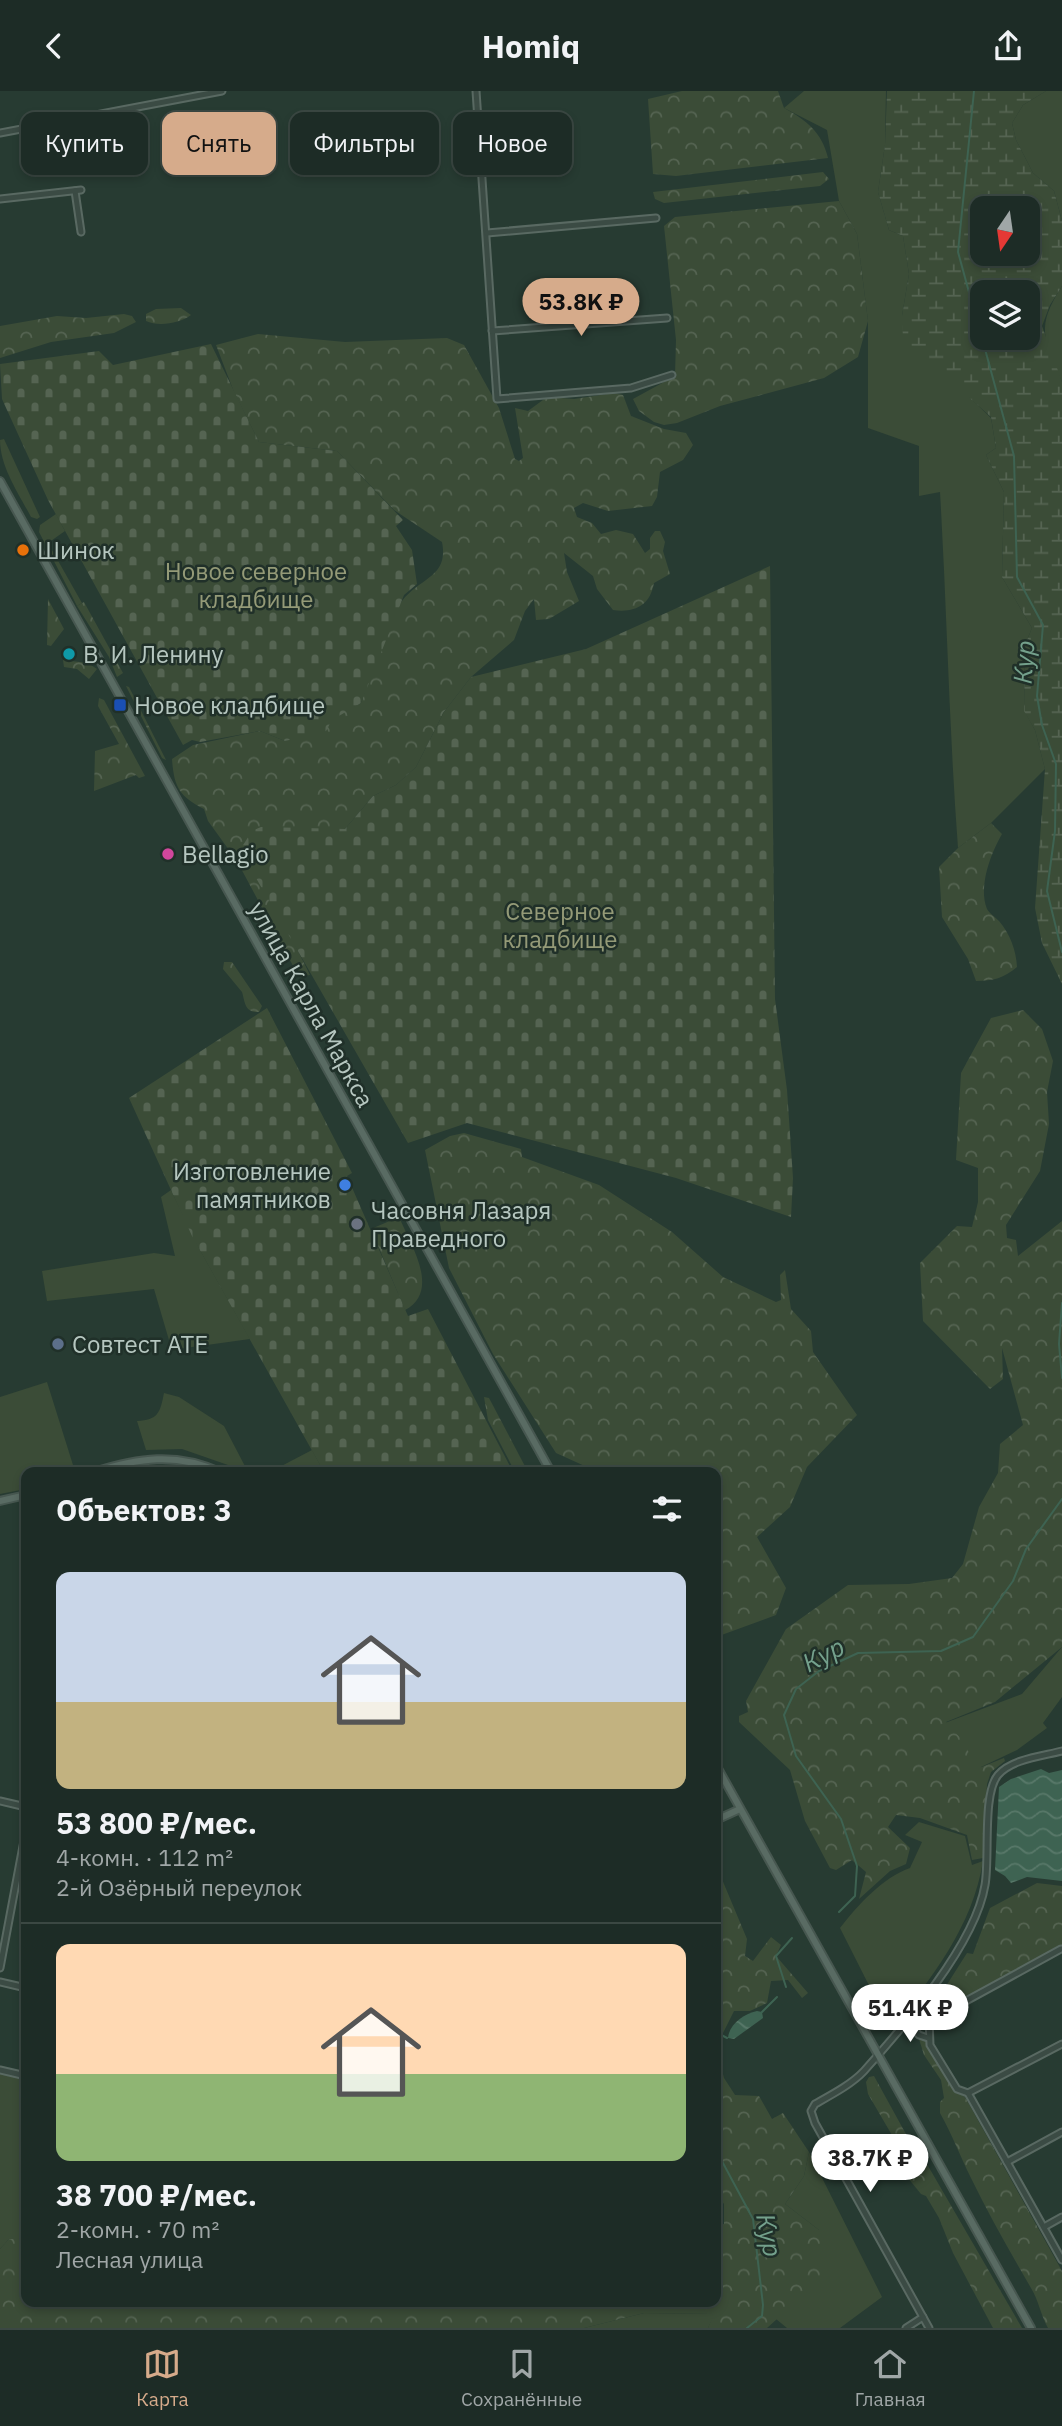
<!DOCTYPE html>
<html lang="ru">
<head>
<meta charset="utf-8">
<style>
  :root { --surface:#1d2c26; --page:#2a3832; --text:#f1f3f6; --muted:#a0a7a7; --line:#3b4843; --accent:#d6ab8b }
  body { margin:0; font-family:"IBM Plex Sans",sans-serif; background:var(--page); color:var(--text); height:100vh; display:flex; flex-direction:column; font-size:26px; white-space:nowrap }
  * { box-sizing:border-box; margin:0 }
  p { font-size:23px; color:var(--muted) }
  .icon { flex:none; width:38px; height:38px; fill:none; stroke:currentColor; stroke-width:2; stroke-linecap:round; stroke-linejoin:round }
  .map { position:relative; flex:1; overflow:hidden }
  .side { position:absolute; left:21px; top:1376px; width:700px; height:840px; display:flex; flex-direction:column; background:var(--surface); border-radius:14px; box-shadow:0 4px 10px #0003,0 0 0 2px var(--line) }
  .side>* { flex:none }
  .top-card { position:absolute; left:21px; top:21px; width:700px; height:63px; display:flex; gap:14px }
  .needle { width:46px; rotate:193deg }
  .fabs { position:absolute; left:970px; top:105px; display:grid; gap:14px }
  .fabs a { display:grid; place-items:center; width:70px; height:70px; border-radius:14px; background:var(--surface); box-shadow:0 4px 10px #0003,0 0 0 2px var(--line); font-size:35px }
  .price { position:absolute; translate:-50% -60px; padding:0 16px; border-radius:24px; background:#fff; color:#222; font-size:23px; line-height:46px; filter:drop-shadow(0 2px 4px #0008) }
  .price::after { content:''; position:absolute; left:50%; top:42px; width:21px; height:16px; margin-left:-10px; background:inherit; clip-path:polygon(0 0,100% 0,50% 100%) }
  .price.selected { background:var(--accent); color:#111 }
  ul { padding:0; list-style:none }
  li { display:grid; align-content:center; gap:14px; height:371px; padding:0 35px }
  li+li { border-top:2px solid var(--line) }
  li span { display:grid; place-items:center; height:217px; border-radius:14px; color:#555 }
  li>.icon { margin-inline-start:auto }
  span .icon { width:126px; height:126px; fill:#fffc; stroke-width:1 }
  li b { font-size:30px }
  h2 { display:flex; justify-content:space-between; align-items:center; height:84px; padding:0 35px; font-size:30px }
  .tag { padding:0 24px; border-radius:14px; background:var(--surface); box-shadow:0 4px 10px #0003,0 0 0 2px var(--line); font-size:24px; line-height:63px }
  .tag.selected { background:var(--accent); color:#111 }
  header { display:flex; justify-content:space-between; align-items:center; height:91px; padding:0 35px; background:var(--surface); font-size:32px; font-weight:700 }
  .menu { display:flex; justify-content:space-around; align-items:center; height:98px; border-top:2px solid var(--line); background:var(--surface); font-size:19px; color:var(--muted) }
  .menu a { display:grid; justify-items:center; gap:4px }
  .menu .selected { color:var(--accent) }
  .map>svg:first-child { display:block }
  .green { fill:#3b4c37 }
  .forest { fill:url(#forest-crowns) }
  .wetland { fill:url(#wetland-marsh); fill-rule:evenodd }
  .cemetery { fill:url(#cemetery-stones) }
  .water { fill:url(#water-waves) }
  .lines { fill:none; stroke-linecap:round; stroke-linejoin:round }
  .stream { stroke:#3e6352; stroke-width:2 }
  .minor-casing { stroke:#596962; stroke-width:9 }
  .major-casing { stroke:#475750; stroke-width:10 }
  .minor { stroke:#3b4b44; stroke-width:5 }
  .major { stroke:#596b63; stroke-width:6 }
  .food-dot { fill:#e8710a; stroke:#203029; stroke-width:2.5 }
  .culture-dot { fill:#0f9aa8; stroke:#203029; stroke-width:2.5 }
  .transit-dot { fill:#1a4fb4; stroke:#203029; stroke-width:2.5 }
  .hotel-dot { fill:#d1479c; stroke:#203029; stroke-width:2.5 }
  .shop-dot { fill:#3f7fe0; stroke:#203029; stroke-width:2.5 }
  .worship-dot { fill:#6b7280; stroke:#203029; stroke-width:2.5 }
  .service-dot { fill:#5c6f8a; stroke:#203029; stroke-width:2.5 }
  .labels { text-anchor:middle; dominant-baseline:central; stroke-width:5; stroke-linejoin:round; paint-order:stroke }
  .poi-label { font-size:24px; fill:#b6c7c0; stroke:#203029; text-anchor:start }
  .park-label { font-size:24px; fill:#949a77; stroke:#203029 }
  .street-label { font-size:24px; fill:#b6c7c0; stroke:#203029 }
  .water-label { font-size:26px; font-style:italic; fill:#74a18c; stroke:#203029 }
</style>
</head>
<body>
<header><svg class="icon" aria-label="back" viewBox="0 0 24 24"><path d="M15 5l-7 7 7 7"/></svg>Homiq<svg class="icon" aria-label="share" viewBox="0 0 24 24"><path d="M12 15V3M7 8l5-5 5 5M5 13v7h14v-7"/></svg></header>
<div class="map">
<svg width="1062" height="2237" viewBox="0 0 1062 2237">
  <defs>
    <pattern id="forest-crowns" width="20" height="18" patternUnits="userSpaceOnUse" patternTransform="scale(1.75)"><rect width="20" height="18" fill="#3b4c37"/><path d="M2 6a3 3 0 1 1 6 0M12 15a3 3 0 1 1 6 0" fill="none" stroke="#556452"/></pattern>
    <pattern id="wetland-marsh" width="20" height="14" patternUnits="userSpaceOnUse" patternTransform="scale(1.75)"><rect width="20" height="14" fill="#3b4c37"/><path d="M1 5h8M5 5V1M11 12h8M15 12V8" fill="none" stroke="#556452"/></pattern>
    <pattern id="cemetery-stones" width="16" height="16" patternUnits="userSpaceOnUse" patternTransform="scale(1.75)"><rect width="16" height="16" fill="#3b4c37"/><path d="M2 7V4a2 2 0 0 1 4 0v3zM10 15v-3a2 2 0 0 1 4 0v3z" fill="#556452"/></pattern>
    <pattern id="water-waves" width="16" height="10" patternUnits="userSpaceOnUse" patternTransform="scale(1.75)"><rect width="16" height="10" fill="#3e6352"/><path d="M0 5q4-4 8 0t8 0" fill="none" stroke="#587869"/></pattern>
  </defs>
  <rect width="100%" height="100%" fill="#273b32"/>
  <g class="green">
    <path d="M804,0H886L885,54L878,101L889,139L903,145L909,183L902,225L957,294L991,327L996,357L986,364L1004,401L1002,486L1032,537L1025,554L1024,619L1035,639L1045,678L991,732L958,757C949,638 947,520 940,401L919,405V355L868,337V230L857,143L839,110L827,39L784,17Z"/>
    <polygon points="1046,0 1062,0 1062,130 1054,100 1033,82 1016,49 1012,32 1023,14"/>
    <path d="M1062,195V291C1044,247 1035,237 1062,195Z"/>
    <path d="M4,348L40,426L37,428L31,426C19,403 0,376 0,349Z"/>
    <polygon points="56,423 65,440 48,452 82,512 77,515 39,441 40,434"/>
    <polygon points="171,1099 200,1159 250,1248 178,1258 171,1256 154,1198 47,1210 42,1180 154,1162 175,1165 161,1106"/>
    <polygon points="47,1291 73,1374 71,1381 26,1381 26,1398 0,1403 0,1306"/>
    <path d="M164,1302L179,1306L224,1335L248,1381L182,1358L146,1359L137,1330C158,1329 160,1322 164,1302Z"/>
    <polygon points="312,1359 324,1381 270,1381"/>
    <polygon points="1062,1556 1062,1606 1043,1632 1047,1637 1017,1659 981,1676 973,1710 934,1636 1022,1603"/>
    <path d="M919,1731L965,1745L972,1774L983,1770C973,1835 931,1888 891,1938L840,1837C858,1814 882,1787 910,1777L922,1751L905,1744Z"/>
    <polygon points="0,1982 26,1987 26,2148 9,2148 0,2158"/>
    <polygon points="809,2061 882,2206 840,2237 787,2237 776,2228 798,2207 819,2139 785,2113 804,2085"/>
    <polygon points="644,2222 715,2223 708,2237 584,2237"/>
  </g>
  <g class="forest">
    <path d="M682,0H778L784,17C806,29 822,41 828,67L676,85L653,83L648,8Z"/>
    <polygon points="823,81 829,88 820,95 664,112 655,108 653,101"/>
    <polygon points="839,110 857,143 868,230 858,266 824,287 720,315 677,332 664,334 654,331 639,320 633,308 675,285 676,249 664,135 675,126"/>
    <path d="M181,217L191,224C180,232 159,236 146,230V223L156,218Z"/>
    <polygon points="124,223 132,225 136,231 114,242 51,251 0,267 0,235 57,225 86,227"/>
    <path d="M258,243L345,251L447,247L464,254L499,317L515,368L519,370L523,367L515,317L528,320L547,306L574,308L614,302L623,304L631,325L664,338L686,342L693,354L683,369L660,381L657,406L652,415L608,420L583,412L574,417L577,426L592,432L601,443L616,439L633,443L645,462L650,458V447L655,440H660L665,451L663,460L670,483L654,492C650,515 634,522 613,519L597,498L593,485L564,462L567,481L579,510L549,528L536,529L534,508L525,520L514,549L471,586L444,621L416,676L396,694L373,705L345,738L306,739L295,854L310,884L299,886L237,770L208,730L204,718C179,705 174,696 172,668L193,654L260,640L285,650L361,612C371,586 386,529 402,510C421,486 449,486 442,451L394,419L337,360L259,351L234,301L216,254Z"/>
    <polygon points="48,508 64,538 51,555 47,554"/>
    <polygon points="84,511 123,582 117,586 109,566 77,515"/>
    <polygon points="63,569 88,572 97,578 89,588 77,578 64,576"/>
    <polygon points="126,595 129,596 166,669 162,667"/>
    <polygon points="99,607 104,609 145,685 139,687 136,684 94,700 95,660 119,653 98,615"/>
    <path d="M991,732L1002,743C991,762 978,795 987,818C989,822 995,826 999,830C1010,843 1016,859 1017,876C1004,887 993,890 976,890L968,868L942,826L939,776L958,757Z"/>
    <path d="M224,871H232L262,915L259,921C244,922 245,910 242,901L223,878Z"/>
    <polygon points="1023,919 1042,938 1053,970 1047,1001 1049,1033 1040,1080 1006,1134 1007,1147 1016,1149 1018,1165 1062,1130 1062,1556 995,1611 946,1631 966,1653 974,1679 1004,1667 1005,1670 991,1681 987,1693 983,1767 972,1769 967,1744 920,1727 896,1724 888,1736 910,1757 906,1773 890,1780 859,1808 866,1781 852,1769 836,1779 830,1777 805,1730 790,1679 739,1631 739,1625 748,1621 746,1610 786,1538 848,1494 909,1493 952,1487 963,1473 979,1416 998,1382 1000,1353 1023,1334 1002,1257 1003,1288 990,1298 923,1230 920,1172 957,1135 972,1136 978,1111 978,1077 956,1069 961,982 991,927"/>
    <polygon points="464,1042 521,1058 522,1066 599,1094 672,1141 723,1186 776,1211 781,1209 780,1184 785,1179 791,1218 811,1240 813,1261 857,1324 807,1376 790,1416 757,1446 786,1497 776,1524 716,1546 716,1381 598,1381 556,1362 493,1263 449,1177 425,1059 450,1045"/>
    <path d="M399,1126C411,1154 441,1200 405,1219L371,1138Z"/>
    <polygon points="484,1306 489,1307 528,1381 515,1381 488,1329"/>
    <polygon points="716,1774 747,1848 745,1865 753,1870 771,1846 781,1854 776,1865 808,1902 802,1907 788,1889 771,1890 767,1912 750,1920 734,1920 716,1956"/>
    <polygon points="1037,1792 1062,1795 1062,1855 932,1927 931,1920 934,1914 967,1862 973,1863 990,1817"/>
    <path d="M919,1948L928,1950L956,2001L965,2006L1062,2180V2237H1048C1041,2225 1039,2210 1031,2197C1010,2161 989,2124 971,2087C960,2065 952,2043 940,2022V2011L944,2007L941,1989L924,1964Z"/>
    <polygon points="716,1957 724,1987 735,2004 759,2005 772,2028 783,2022 809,2061 804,2085 785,2113 819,2139 827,2183 767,2237 708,2237 714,2223 644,2222 584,2237 0,2237 0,2158 9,2148 26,2148 26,2210 716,2210 716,2139 724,2133 724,2113 716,2101"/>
    <polygon points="874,1985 918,2065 924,2068 1022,2237 993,2237 953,2162 939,2127 926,2105 921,2103 908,2087 910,2075 868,2003 866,1991 869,1986"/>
  </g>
  <path class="wetland" d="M887,0H1046L1023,14L1012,32L1016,49L1033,82L1054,100L1062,130V195L1050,214L1042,235L1062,291V893L1042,852L1035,817L1045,678L1035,639L1024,620L1025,554L1032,537L1002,486L1004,401L986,364L996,357L991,326L903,248L902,225L909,183L903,145L889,139L878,101L885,54ZM982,117H1027V163H982ZM982,201H1027V247H982Z"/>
  <g class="cemetery">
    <polygon points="211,253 259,351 337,360 403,429 396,435 412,459 417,493 404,504 361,612 332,629 326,640 285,650 260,640 200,651 192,649 183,654 48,409 2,308 0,273 99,260 113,274"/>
    <polygon points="770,475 775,908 787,999 793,1087 791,1126 676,1087 467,1032 408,1052 240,759 252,740 261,736 345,738 373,705 396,694 416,676 444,621 471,586 586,558"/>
    <polygon points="267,917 352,1082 347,1085 408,1225 428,1218 513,1381 324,1381 192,1145 129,1007"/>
  </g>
  <g class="water">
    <polygon points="1041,1678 1049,1682 1062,1679 1062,1790 1027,1786 1011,1792 1005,1785 995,1779 999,1696 1011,1688"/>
    <path d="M757,1920L762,1921L763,1927L734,1948L728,1947C729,1933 744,1923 757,1920Z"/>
  </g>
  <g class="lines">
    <g class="stream">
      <polyline points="974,0 958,161 981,245"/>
      <polyline points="982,247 1014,365 1017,486 1043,534 1037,605 1042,634 1056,673 1055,740 1047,800 1062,861"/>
      <polyline points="1062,1212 1059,1253 1062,1287"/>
      <polyline points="839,1821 855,1805 857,1775 841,1728 796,1665 784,1624 796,1598 819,1580 858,1562 941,1560 973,1546 1013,1490 1026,1458 1062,1408"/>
      <polyline points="786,1896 776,1865 792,1847"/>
      <polyline points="762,1921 777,1906"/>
      <polyline points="716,1941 727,1947"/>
      <polyline points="716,2059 753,2128 763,2214 762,2225 747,2237"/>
    </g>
    <defs>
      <g id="minor">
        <polyline points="476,0 497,308 631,297 672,284"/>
        <polyline points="0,42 222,0"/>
        <polyline points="75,100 81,141"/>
        <polyline points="0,108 81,99"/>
        <polyline points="487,142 656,127"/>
        <polyline points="492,240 667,227"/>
        <polyline points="0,1710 26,1716"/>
        <polyline points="0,1877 26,1739"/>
        <polyline points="0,1891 26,1897"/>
        <polyline points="918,1919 929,1927 930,1954 957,1998 968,2002 1062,1953"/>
        <polyline points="929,1927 944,1922 1061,1858"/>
        <polyline points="908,1931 919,1944 928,1947"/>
        <polyline points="0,1979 26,1985"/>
        <polyline points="968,2002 1007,2071 1062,2041"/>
        <polyline points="1007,2071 1062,2169"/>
        <polyline points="1044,2136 1062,2126"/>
        <polyline points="906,2237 923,2226"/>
        <path d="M929,2237L815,2032L811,2020L815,2013C831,2004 852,1993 864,1980C904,1935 975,1854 985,1794C990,1767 982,1703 998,1684C1011,1668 1043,1665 1062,1660"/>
      </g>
      <g id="major">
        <polyline points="0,390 551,1381"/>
        <path d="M94,1381C138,1367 176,1361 220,1381"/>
        <polyline points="0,1410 26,1404"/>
        <polyline points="716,1674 1031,2237"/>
        <polyline points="716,1729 740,1718"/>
      </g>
    </defs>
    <use href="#minor" class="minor-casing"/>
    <use href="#major" class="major-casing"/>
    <use href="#minor" class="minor"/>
    <use href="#major" class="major"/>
  </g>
  <circle class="food-dot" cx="23" cy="459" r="7"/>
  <circle class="culture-dot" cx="69" cy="563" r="7"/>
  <rect class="transit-dot" x="113" y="607" width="14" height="14" rx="3.5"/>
  <circle class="hotel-dot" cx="168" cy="763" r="7"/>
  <circle class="shop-dot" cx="345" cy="1094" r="7"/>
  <circle class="worship-dot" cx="357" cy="1133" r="7"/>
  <circle class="service-dot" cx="58" cy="1253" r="7"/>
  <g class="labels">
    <g class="poi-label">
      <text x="37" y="459">Шинок</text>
      <text x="83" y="563">В. И. Ленину</text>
      <text x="134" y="614">Новое кладбище</text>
      <text x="182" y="763">Bellagio</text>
      <text x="331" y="1080" text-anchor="end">Изготовление<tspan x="331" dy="28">памятников</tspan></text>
      <text x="371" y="1119">Часовня Лазаря<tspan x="371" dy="28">Праведного</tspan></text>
      <text x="72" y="1253">Совтест АТЕ</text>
    </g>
    <g class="park-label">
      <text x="256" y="480">Новое северное<tspan x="256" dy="28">кладбище</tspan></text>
      <text x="560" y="820">Северное<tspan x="560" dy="28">кладбище</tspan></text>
    </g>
    <g class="street-label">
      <text transform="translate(312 913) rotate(61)">улица Карла Маркса</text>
    </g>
    <g class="water-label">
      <text transform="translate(1023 571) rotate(-86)">Кур</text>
      <text transform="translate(823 1563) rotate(-28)">Кур</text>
      <text transform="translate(770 2144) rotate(79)">Кур</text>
    </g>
  </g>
</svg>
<div class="fabs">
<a><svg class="needle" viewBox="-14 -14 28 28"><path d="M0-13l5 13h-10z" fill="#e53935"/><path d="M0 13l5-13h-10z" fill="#a0a7a7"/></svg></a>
<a><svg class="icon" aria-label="layers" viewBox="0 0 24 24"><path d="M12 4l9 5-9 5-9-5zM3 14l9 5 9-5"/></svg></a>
</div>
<b class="price selected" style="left:581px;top:247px">53.8K ₽</b>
<b class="price" style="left:910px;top:1953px">51.4K ₽</b>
<b class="price" style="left:870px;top:2103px">38.7K ₽</b>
<div class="top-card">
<a class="tag">Купить</a>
<a class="tag selected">Снять</a>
<a class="tag">Фильтры</a>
<a class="tag">Новое</a>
</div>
<section class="side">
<h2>Объектов: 3<svg class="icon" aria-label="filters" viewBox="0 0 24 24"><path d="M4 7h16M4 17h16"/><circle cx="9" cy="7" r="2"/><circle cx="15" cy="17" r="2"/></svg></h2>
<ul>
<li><span style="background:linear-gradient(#c9d6e8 60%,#c2b280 0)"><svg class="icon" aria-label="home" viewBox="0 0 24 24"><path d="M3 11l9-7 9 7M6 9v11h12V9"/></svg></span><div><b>53 800 ₽/мес.</b><p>4-комн. · 112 m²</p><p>2-й Озёрный переулок</p></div></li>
<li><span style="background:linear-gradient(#ffd9b3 60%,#8fb573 0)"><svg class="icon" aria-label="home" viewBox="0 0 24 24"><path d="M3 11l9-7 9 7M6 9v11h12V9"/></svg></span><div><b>38 700 ₽/мес.</b><p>2-комн. · 70 m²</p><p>Лесная улица</p></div></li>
</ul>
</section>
</div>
<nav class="menu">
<a class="selected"><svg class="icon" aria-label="map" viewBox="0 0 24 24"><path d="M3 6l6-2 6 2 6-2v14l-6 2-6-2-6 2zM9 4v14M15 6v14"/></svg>Карта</a>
<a><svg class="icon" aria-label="saved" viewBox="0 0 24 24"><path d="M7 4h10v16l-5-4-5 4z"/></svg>Сохранённые</a>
<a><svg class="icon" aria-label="home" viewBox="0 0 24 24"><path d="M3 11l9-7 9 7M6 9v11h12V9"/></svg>Главная</a>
</nav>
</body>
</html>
